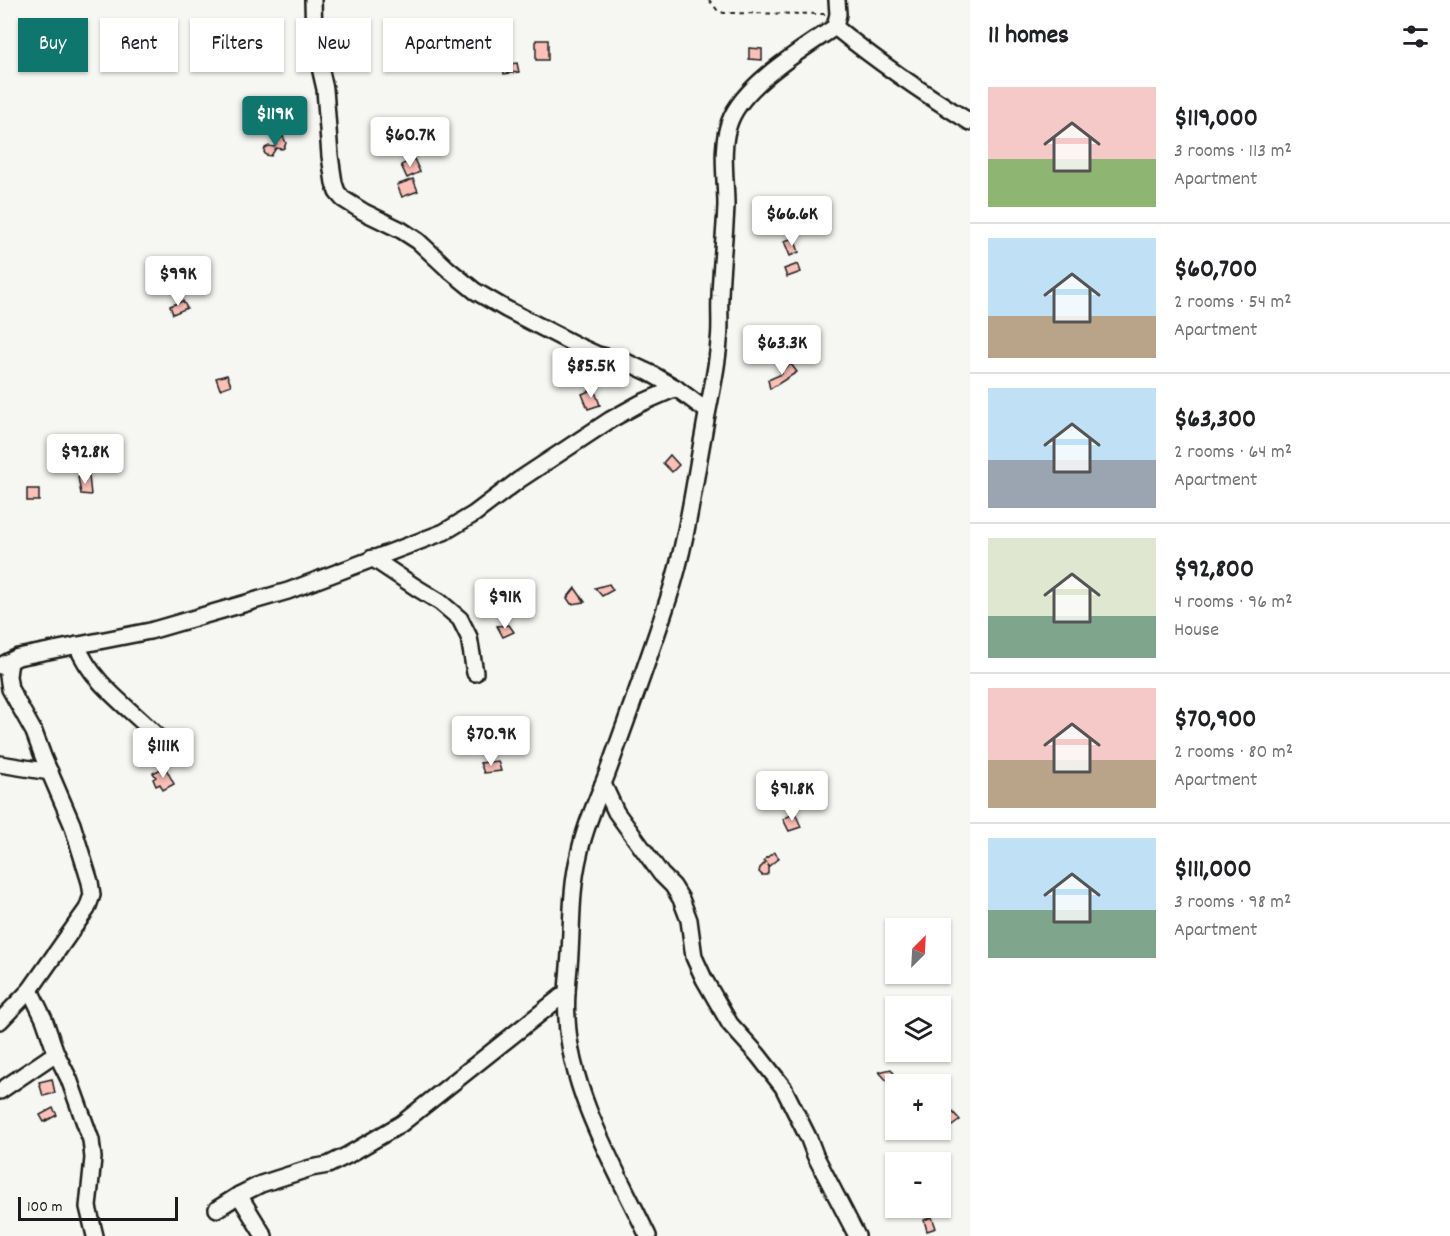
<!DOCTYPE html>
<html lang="en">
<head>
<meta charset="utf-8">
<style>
  :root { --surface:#fff; --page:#f2f2f2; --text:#202124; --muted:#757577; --line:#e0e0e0; --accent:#0f766e }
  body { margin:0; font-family:Dekko,sans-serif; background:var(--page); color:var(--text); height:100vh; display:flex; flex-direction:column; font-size:22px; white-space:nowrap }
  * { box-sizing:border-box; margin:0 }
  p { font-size:20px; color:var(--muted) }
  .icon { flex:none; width:33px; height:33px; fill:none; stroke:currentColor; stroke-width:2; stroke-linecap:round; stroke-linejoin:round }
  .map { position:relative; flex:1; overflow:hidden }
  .side { display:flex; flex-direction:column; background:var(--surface); width:480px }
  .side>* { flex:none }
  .guide { position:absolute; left:18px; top:18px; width:570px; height:54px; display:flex; gap:12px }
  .needle { width:39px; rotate:24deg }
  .buttons { position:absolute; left:885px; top:918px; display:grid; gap:12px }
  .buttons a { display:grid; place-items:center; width:66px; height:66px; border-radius:0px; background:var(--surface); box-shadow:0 2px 4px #0004; font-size:30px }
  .scale { position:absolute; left:18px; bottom:15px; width:160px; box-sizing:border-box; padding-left:6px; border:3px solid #1c1c1c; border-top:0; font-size:16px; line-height:21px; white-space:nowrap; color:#1c1c1c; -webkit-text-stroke:4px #f6f6f2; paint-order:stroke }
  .price { position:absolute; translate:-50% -51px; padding:0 14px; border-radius:6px; background:#fff; color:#222; font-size:20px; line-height:39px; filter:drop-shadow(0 2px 3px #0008) }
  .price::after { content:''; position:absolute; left:50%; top:36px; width:18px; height:14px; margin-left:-9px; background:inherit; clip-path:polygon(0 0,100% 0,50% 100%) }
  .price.current { background:var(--accent); color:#fff }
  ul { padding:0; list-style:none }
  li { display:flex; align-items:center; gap:18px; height:150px; padding:0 18px }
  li+li { border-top:2px solid var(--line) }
  li span { display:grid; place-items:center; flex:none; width:168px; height:120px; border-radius:0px; color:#555 }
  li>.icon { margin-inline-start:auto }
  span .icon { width:72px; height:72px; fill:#fffc; stroke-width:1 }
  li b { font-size:26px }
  h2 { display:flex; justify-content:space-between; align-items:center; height:72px; padding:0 18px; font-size:26px }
  .tag { padding:0 21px; border-radius:0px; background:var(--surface); box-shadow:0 2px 4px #0004; font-size:21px; line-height:54px }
  .tag.current { background:var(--accent); color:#fff }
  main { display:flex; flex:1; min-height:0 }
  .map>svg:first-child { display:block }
  .building { fill:#fbc0b8; stroke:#1c1c1c; stroke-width:1.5 }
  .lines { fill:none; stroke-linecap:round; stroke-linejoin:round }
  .minor-casing { stroke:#1c1c1c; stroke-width:20 }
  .path { stroke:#1c1c1c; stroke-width:2; stroke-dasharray:4.5 4.5; stroke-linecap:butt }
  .minor { stroke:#f6f6f2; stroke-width:15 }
</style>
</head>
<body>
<main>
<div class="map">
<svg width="970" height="1236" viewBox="0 0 970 1236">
  <rect width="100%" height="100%" fill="#f6f6f2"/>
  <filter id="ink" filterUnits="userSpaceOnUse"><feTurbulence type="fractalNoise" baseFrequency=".0167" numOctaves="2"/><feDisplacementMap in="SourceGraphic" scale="12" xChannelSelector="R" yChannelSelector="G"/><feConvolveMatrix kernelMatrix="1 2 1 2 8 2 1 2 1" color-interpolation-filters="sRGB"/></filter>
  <g filter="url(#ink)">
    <g class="building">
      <rect x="536" y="40" width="12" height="20"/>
      <polygon points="749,48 762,49 762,60 749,59"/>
      <polygon points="517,63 519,72 504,74 503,65"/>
      <polygon points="283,136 286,143 284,148 282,149 276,148 271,156 266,155 264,152 265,148 269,146 274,147"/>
      <polygon points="414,159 420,172 407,178 401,165"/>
      <polygon points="413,179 418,191 402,197 397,185"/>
      <polygon points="794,238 799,252 790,256 784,241"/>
      <polygon points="798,264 801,272 787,277 784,269"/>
      <polygon points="183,301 187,308 173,314 170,306"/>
      <polygon points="791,364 797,372 770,389 768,380 782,374 780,371"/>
      <polygon points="227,375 231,385 220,389 216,378"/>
      <polygon points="594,389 600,405 588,409 582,394"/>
      <polygon points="670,455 679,465 672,472 663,463"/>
      <polygon points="89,476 91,495 81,494 78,477"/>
      <rect x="27" y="489" width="12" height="12"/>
      <polygon points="609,584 613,590 602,596 595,588"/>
      <polygon points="575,588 585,602 571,604 567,598"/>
      <polygon points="509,625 514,632 503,637 497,626"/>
      <polygon points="144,736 151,743 158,745 159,747 149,754 139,739"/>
      <polygon points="498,761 501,771 484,773 480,763"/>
      <polygon points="165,767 174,784 163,790 160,784 156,786 153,779 156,777 153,773"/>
      <polygon points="795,813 801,827 789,831 783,819"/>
      <polygon points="774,852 779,858 769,866 768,865 768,873 766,875 762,875 759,872 760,868 766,862 764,860"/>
      <polygon points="891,1069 897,1078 890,1084 879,1072"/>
      <polygon points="52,1079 55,1093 43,1096 39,1082"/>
      <polygon points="53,1108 57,1115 44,1122 40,1115"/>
      <polygon points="950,1109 960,1120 952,1126 941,1114"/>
      <polygon points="932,1217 936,1228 927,1231 924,1220"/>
    </g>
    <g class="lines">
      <defs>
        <g id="minor">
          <polyline points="313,0 314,41 325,89 330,156 334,183 337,192 343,199 364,212 401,230 418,241 448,269 475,291 506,309 576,345 598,355 624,361 650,373 676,388 707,411"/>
          <path d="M835,27C878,62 923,93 970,122"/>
          <polyline points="372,558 417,588 440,602 460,619 469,637 475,673"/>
          <path d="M77,645C92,684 129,707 157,736"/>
          <polyline points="0,666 18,657 150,631 288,591 444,532 474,514 519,480 610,420 639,404 676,388"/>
          <polyline points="0,764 50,772"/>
          <polyline points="603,784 616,812 661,874 673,886 681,899 689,920 694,957 704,979 730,1024 758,1055 783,1087 809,1139 815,1155 857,1236"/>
          <polyline points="30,990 44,1019 56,1053 69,1079 91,1140 93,1158 88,1207 95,1236"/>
          <polyline points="0,1021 30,990 77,923 87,909 92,895 90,882 72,824 44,759 34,732 10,689 8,676 10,661"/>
          <polyline points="0,1091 56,1053"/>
          <polyline points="239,1195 264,1236"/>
          <polyline points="217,1209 239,1195 261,1184 311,1168 328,1165 348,1155 401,1124 567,992"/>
          <path d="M648,1236C616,1169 570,1093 567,1018C565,996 569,974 570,953C572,920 571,888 579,855C585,824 600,794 611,763C631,708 651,653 669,597C686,545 694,485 704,431C709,401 717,372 719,341C721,326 719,311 720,296C721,265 725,235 726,205C726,178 720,146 730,121C744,84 803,49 835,27L838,14L837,0"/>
        </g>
      </defs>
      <use href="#minor" class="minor-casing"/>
      <polyline class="path" points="709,0 718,11 724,13 826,14"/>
      <use href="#minor" class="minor"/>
    </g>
  </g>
</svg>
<div class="buttons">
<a><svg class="needle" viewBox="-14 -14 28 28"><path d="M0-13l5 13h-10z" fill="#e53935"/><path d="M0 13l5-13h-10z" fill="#757577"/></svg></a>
<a><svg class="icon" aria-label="layers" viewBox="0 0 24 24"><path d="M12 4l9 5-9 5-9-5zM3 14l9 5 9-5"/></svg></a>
<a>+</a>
<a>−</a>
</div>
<div class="scale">100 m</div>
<b class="price current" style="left:275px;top:147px">$119K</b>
<b class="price" style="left:410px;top:168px">$60.7K</b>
<b class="price" style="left:792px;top:247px">$66.6K</b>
<b class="price" style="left:178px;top:307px">$99K</b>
<b class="price" style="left:782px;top:376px">$63.3K</b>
<b class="price" style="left:591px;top:399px">$85.5K</b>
<b class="price" style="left:85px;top:485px">$92.8K</b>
<b class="price" style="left:505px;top:630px">$91K</b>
<b class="price" style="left:491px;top:767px">$70.9K</b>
<b class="price" style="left:163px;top:779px">$111K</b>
<b class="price" style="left:792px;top:822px">$91.8K</b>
<div class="guide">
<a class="tag current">Buy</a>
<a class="tag">Rent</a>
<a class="tag">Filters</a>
<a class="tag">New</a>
<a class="tag">Apartment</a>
</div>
</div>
<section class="side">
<h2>11 homes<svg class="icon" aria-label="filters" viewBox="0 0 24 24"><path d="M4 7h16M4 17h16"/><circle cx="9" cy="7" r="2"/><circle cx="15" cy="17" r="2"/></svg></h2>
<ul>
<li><span style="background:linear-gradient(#f6c9c9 60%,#8fb573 0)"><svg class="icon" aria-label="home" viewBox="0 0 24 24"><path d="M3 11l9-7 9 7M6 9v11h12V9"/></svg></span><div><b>$119,000</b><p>3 rooms · 113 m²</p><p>Apartment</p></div></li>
<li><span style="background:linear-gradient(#bfe0f5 65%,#b9a48a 0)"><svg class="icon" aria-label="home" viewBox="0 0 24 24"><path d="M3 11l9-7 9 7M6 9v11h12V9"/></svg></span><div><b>$60,700</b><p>2 rooms · 54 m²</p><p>Apartment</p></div></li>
<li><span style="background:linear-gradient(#bfe0f5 60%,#9aa5b1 0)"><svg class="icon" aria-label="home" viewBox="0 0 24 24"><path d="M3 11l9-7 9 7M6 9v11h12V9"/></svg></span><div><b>$63,300</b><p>2 rooms · 64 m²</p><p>Apartment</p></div></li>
<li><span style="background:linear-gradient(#dfe7d0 65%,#7fa58c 0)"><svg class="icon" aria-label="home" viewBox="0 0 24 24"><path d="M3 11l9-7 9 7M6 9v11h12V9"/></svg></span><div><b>$92,800</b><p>4 rooms · 96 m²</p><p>House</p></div></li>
<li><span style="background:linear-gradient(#f6c9c9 60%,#b9a48a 0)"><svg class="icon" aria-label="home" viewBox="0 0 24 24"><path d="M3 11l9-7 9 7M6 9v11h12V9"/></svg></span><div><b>$70,900</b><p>2 rooms · 80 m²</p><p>Apartment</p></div></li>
<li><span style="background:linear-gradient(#bfe0f5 60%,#7fa58c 0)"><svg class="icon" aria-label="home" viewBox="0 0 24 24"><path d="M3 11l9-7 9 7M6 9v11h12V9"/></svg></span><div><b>$111,000</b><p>3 rooms · 98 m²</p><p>Apartment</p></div></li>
</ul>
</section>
</main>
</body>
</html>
